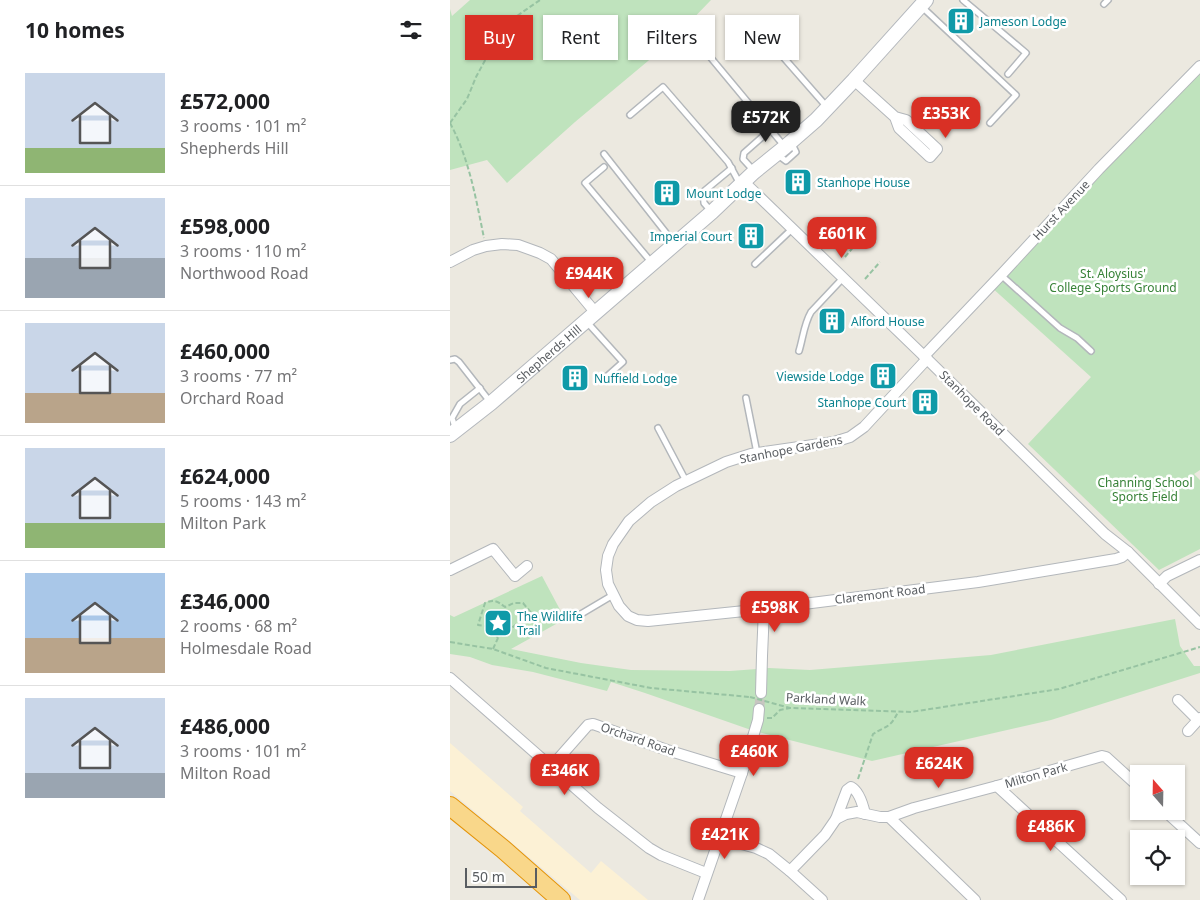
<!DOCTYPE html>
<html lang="en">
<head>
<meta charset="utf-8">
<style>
  :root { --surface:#fff; --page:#f6f6f6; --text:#202124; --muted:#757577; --line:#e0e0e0; --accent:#d93025 }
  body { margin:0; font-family:"Noto Sans",sans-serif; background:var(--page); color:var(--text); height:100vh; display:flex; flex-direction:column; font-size:19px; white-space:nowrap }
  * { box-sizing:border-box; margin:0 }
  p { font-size:16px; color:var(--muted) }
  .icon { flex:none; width:28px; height:28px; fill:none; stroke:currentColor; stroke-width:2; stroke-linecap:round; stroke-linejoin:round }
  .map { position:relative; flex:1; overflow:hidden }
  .details { display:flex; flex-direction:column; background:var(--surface); width:450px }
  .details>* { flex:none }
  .hud { position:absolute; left:15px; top:15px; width:475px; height:45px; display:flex; gap:10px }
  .needle { width:32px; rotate:340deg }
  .buttons { position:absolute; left:680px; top:765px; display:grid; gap:10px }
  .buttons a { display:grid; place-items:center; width:55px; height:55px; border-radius:0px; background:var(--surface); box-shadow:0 1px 4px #0004; font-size:25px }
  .scale { position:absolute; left:15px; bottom:12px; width:72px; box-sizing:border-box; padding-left:5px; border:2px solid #595d61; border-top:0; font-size:14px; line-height:18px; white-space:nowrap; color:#595d61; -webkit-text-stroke:4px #fff; paint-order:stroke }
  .price { position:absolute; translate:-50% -42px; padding:0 11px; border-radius:10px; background:var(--accent); color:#fff; font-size:16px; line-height:32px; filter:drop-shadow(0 1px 2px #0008) }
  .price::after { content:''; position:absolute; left:50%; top:30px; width:15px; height:11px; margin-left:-8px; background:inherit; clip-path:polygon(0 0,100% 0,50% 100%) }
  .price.current { background:#222; color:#fff }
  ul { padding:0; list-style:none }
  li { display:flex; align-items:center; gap:15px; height:125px; padding:0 25px }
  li+li { border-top:1px solid var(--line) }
  li span { display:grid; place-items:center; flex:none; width:140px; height:100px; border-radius:0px; color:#555 }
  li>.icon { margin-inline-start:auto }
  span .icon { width:60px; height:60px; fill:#fffc; stroke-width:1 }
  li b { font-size:21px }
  h2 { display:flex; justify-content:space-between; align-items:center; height:60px; padding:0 25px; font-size:21px }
  .pill { padding:0 18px; border-radius:0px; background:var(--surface); box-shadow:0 1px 4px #0004; font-size:18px; line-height:45px }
  .pill.current { background:var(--accent); color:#fff }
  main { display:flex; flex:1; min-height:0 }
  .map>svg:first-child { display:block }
  .commercial { fill:#fcf1d5 }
  .green { fill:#bfe3bd }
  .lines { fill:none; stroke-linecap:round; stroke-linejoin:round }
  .street-tunnel { stroke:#c7c6c0; stroke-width:10; stroke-dasharray:10 5; stroke-linecap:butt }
  .lane-casing { stroke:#b3b7bb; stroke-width:8 }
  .street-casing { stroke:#b3b7bb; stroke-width:12 }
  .secondary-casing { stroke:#b4b8bd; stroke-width:16 }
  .highway-casing { stroke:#e49408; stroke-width:20 }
  .path { stroke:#97c3a2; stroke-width:2; stroke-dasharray:5 2.5; stroke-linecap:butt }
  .lane { stroke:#fff; stroke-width:5 }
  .street { stroke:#fff; stroke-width:10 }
  .secondary { stroke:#fff; stroke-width:14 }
  .highway { stroke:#f9d78a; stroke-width:18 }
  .path-bridge { stroke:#97c3a2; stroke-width:2; stroke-dasharray:5 2.5; stroke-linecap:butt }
  .labels { text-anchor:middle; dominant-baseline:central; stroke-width:5; stroke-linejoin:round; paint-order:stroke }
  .culture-label { font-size:12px; fill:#0d838f; stroke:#fff; text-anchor:start }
  .street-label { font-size:12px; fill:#595d61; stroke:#fff }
  .park-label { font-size:12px; fill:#378237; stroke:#fff }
</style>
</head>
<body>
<main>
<section class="details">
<h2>10 homes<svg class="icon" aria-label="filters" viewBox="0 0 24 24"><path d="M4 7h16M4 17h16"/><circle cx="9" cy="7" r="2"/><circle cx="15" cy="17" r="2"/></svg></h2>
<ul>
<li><span style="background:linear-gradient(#c9d6e8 75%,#8fb573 0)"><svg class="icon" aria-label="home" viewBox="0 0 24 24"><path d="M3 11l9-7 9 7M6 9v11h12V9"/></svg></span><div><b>£572,000</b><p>3 rooms · 101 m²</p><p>Shepherds Hill</p></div></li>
<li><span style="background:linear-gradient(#c9d6e8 60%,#9aa5b1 0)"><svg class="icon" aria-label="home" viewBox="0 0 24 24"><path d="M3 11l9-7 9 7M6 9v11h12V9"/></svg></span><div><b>£598,000</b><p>3 rooms · 110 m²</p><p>Northwood Road</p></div></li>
<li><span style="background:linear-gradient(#c9d6e8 70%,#b9a48a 0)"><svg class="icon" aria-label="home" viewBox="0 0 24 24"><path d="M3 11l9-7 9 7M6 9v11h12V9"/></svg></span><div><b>£460,000</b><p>3 rooms · 77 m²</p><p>Orchard Road</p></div></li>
<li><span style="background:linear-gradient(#c9d6e8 75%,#8fb573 0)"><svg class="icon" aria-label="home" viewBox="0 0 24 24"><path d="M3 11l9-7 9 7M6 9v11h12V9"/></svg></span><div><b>£624,000</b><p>5 rooms · 143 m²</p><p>Milton Park</p></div></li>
<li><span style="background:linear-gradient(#a9c7e8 65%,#b9a48a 0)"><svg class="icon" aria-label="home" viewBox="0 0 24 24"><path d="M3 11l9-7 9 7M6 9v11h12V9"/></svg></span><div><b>£346,000</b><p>2 rooms · 68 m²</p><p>Holmesdale Road</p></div></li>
<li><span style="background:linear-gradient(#c9d6e8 75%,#9aa5b1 0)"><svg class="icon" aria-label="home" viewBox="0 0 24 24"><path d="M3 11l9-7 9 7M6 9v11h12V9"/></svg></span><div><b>£486,000</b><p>3 rooms · 101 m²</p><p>Milton Road</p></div></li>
</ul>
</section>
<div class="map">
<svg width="750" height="900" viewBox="0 0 750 900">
  <rect width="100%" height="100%" fill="#ece9e0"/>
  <polygon class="commercial" points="0,743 73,807 70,811 141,873 151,861 198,900 130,900 0,791"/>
  <g class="green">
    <polygon points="20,0 261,0 234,28 198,61 125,122 57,183 37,160 0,170 0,9 2,16"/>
    <polygon points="750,66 750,470 744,474 750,480 750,549 709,570 578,444 641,377 540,286"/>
    <polygon points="92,576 115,619 61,649 131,663 181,670 280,671 319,668 360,670 541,655 725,619 730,646 744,666 750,666 750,673 601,720 422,761 304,731 195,693 161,682 157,691 83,672 42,665 20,657 0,654 0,615 4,617"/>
  </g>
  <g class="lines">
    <polyline class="street-tunnel" points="309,709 311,693"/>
    <defs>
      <g id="lane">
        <polyline points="513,0 576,53 558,74"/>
        <polyline points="654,4 658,0"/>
        <polyline points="471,6 566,95 540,123"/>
        <polyline points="281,46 306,26 377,107"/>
        <polyline points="261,58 335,147"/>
        <polyline points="180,115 213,87 278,162 290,184"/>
        <polyline points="154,154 224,243"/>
        <polyline points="328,155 336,161 346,152 341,142"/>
        <polyline points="154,167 135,183 202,263"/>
        <polyline points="304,171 293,159 294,153 320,130"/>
        <polyline points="261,211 254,203 253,192 282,168"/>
        <polyline points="305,264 342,229"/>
        <polyline points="551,275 610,328 627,338 641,351"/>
        <polyline points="136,321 173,362 155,378"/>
        <path d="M349,351C353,338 354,324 361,312L393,278"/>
        <polyline points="0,360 5,359 9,362 41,403"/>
        <polyline points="296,398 307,453"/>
        <polyline points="208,428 236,481"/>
        <polyline points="6,430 2,418 10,404 30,388"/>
        <polyline points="131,614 163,595"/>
      </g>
      <g id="street">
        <polyline points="404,80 445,117 456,120 487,149 480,157 449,128 445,117"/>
        <polyline points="293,181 477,359 655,534 678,552 750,624"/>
        <polyline points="0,262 23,250 36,246 52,244 68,245 90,253 101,259 145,312"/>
        <polyline points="474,356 551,275 649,169 750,66"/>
        <polyline points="477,359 414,427 400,437 384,442 301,454 276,462 226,486 201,502 179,521 163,544 158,556 156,570 158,584 169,606 178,616 187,620 198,621 314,609 528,582 666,559 672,557 678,552"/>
        <polyline points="0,570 43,549 65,576 77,566"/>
        <polyline points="709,584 717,576 750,560"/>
        <polyline points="0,678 148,808 199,848 211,855 256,873"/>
        <polyline points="311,693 312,656 314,609"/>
        <polyline points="728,700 748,720"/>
        <polyline points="738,731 750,718"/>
        <polyline points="101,767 138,725 143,724 217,750 292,773"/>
        <polyline points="547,786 671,900"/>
        <polyline points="715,811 750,843"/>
        <polyline points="439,817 525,900"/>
        <path d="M386,819L397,790L401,787C409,791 413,805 415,814"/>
        <polyline points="270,838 306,848 319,854 340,871 372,900"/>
        <polyline points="340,871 375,835 386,819 396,814 407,812 430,817 439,817 464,808 547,786 652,756 656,757 689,787"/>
        <polyline points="248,900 292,773 308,720 309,709"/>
      </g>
      <g id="secondary">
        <path id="s1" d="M0,435L41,403L262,212L304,172L335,147L366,120L404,80L476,0"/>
      </g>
      <polyline id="highway" points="0,806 53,849 111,900"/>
    </defs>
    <use href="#lane" class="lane-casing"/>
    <use href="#street" class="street-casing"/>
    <use href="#secondary" class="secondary-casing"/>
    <use href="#highway" class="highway-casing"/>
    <g class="path">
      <polyline points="0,123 17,99 26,77 39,53 64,18 90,0"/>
      <path d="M0,123C19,158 26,199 34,238"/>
      <polyline points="395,257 405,245"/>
      <polyline points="415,279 430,262"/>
      <polyline points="0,642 43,649 96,668 201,688 300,697"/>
      <path d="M43,649L48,638L71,621L79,622L83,615L73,603H64L55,607C47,601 44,599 35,603L28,625L40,627L48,638"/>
      <polyline points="317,718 322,718 330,710 340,708 461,712 609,689 750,647"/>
      <path d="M408,779L423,734C438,725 440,728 448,712"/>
    </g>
    <use href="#lane" class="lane"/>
    <use href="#street" class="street"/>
    <use href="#secondary" class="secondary"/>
    <use href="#highway" class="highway"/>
    <polyline class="path-bridge" points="300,697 340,708"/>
  </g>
  <defs>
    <symbol id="building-square" viewBox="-11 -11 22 22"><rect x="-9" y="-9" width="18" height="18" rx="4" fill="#0f9aa8" stroke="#fff"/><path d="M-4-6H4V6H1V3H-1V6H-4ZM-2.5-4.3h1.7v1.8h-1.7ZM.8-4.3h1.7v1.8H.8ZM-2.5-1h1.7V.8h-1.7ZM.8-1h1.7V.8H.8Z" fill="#fff"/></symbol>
    <symbol id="sight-square" viewBox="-11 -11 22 22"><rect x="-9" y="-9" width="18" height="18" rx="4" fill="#0f9aa8" stroke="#fff"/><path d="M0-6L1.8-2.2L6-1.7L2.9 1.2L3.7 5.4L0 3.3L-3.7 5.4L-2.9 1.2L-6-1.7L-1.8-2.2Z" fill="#fff"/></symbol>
  </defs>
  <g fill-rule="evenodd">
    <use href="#building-square" x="495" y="5" width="32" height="32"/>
    <use href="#building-square" x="332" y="166" width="32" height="32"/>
    <use href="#building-square" x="201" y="177" width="32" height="32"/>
    <use href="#building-square" x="285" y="220" width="32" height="32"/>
    <use href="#building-square" x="366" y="305" width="32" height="32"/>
    <use href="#building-square" x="417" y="360" width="32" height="32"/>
    <use href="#building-square" x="109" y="362" width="32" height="32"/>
    <use href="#building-square" x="459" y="386" width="32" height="32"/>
    <use href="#sight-square" x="32" y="607" width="32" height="32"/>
  </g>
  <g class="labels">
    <g class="culture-label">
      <text x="530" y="21">Jameson Lodge</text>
      <text x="367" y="182">Stanhope House</text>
      <text x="236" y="193">Mount Lodge</text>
      <text x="282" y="236" text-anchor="end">Imperial Court</text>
      <text x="401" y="321">Alford House</text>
      <text x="414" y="376" text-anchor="end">Viewside Lodge</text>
      <text x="144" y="378">Nuffield Lodge</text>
      <text x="456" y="402" text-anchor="end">Stanhope Court</text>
      <text x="67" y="616">The Wildlife<tspan x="67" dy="14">Trail</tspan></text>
    </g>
    <g class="street-label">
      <text transform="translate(611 210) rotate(-47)">Hurst Avenue</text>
      <text stroke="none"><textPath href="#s1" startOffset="128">Shepherds Hill</textPath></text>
      <text transform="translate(522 403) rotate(45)">Stanhope Road</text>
      <text transform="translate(341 449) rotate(-11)">Stanhope Gardens</text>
      <text transform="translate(430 594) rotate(-7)">Claremont Road</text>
      <text transform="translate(376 699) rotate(3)">Parkland Walk</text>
      <text transform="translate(188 739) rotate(19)">Orchard Road</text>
      <text transform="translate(586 775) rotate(-16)">Milton Park</text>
    </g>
    <g class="park-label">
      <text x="663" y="273">St. Aloysius'<tspan x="663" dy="14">College Sports Ground</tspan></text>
      <text x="695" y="482">Channing School<tspan x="695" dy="14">Sports Field</tspan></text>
    </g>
  </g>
</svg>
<div class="buttons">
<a><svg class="needle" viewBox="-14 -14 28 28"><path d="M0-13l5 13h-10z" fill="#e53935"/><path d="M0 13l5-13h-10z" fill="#757577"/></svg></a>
<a><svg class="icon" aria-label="locate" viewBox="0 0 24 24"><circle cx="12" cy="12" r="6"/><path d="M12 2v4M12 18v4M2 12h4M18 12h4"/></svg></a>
</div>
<div class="scale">50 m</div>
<b class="price" style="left:496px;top:139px">£353K</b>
<b class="price current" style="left:316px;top:143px">£572K</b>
<b class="price" style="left:392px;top:259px">£601K</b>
<b class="price" style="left:139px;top:299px">£944K</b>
<b class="price" style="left:325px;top:633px">£598K</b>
<b class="price" style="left:304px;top:777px">£460K</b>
<b class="price" style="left:489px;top:789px">£624K</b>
<b class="price" style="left:115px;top:796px">£346K</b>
<b class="price" style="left:601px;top:852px">£486K</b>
<b class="price" style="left:275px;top:860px">£421K</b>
<div class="hud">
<a class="pill current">Buy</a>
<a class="pill">Rent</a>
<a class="pill">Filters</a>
<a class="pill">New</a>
</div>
</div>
</main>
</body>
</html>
